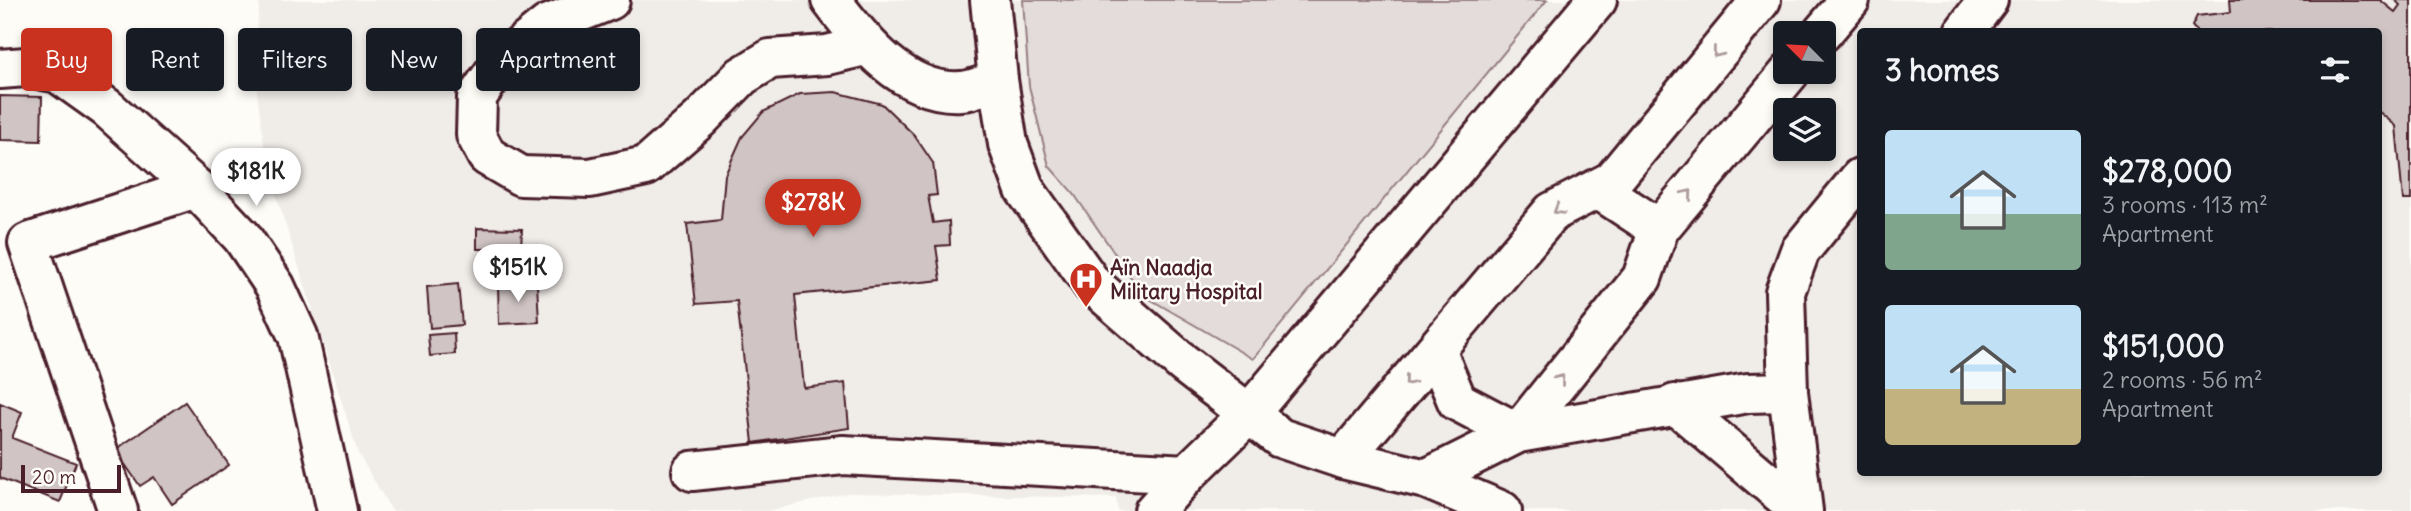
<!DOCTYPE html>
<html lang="en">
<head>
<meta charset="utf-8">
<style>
  :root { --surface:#171b24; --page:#20242c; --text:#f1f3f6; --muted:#9ea1a6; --accent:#c8321e }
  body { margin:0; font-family:Delius,sans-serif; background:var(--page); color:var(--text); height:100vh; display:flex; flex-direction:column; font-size:26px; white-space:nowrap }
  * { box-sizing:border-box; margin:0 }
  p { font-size:23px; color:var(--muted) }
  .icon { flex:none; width:38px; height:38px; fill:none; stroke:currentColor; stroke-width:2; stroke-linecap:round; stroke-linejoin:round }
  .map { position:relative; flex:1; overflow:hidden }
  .sheet { position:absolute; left:1857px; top:28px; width:525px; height:448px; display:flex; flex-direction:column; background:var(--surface); border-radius:7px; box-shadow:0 4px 10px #0003 }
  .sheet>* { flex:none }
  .banner { position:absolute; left:21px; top:28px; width:665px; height:63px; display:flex; gap:14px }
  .needle { width:46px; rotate:294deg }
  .buttons { position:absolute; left:1773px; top:21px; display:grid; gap:14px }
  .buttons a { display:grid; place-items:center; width:63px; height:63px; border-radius:7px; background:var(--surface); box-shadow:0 4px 10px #0003; font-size:35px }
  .scale { position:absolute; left:21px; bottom:18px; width:100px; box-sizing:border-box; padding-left:7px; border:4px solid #4a1f2b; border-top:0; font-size:19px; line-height:24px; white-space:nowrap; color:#4a1f2b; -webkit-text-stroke:5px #fdfcf7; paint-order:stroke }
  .price { position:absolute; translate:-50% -60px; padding:0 16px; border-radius:24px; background:#fff; color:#222; font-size:23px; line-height:46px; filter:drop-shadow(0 2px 4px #0008) }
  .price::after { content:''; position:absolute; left:50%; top:42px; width:21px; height:16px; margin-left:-10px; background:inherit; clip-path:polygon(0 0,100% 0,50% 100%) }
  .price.selected { background:var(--accent); color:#fff }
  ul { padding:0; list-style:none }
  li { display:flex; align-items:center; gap:21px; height:175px; padding:0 28px }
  li span { display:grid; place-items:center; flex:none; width:196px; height:140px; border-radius:7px; color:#555 }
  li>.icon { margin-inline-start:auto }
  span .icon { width:84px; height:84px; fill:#fffc; stroke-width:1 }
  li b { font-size:30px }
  h2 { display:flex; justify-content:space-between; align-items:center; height:84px; padding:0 28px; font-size:30px }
  .pill { padding:0 24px; border-radius:7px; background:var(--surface); box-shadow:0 4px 10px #0003; font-size:24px; line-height:63px }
  .pill.selected { background:var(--accent); color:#fff }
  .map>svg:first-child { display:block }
  .built { fill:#f0ece8; fill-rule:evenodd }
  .green { fill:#e3dcda; stroke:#967e82; stroke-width:2 }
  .building { fill:#d0c5c4; stroke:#4a1f2b; stroke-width:2 }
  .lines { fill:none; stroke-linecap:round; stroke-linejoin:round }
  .minor-casing { stroke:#4a1f2b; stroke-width:44 }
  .minor { stroke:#fdfcf7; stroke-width:38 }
  .oneway { stroke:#ac999b }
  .labels { text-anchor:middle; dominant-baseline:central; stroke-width:5; stroke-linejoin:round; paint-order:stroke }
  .poi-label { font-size:21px; font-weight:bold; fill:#4a1f2b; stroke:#fdfcf7; text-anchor:start }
</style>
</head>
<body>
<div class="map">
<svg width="2411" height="511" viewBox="0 0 2411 511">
  <rect width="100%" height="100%" fill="#fdfcf7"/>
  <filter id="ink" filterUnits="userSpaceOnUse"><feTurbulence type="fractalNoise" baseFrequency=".0143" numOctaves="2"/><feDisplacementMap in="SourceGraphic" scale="14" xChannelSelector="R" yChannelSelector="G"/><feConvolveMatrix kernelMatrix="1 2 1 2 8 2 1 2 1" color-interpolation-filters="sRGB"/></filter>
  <g filter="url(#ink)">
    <path class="built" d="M260,0H2411V511H1118L1116,498L847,493L767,511H392L358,453L267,166L253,62ZM1860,32H2378V472H1860ZM1785,33H1824V72H1785ZM1785,110H1824V149H1785Z"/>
    <polygon class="green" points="1023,0 1547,0 1253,359 1143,295 1074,194 1049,166 1029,86"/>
    <g class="building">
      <polygon points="2230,0 2380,0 2395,12 2400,5 2395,0 2411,0 2411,200 2403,200 2396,126 2378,111 2378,32 2197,32 2192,26 2197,16 2231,12"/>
      <polygon points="835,92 882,104 914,135 933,163 937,195 928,196 933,223 949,221 950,245 936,246 941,280 795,295 804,388 845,383 849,428 753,443 737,301 696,304 687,224 721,220 725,175 742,137 763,112 800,94"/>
      <polygon points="0,96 42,97 41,141 0,140"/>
      <polygon points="477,228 522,229 521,249 477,249"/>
      <polygon points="458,284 462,325 430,328 427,287"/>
      <polygon points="537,284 539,322 499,324 498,285"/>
      <polygon points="454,333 455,354 430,356 428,335"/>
      <polygon points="185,402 229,465 172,504 154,477 140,486 115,450"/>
      <polygon points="0,403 22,412 12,438 76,463 60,502 0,478"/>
    </g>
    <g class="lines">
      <defs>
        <g id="minor">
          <polyline points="610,0 547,25 502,61 477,97 476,135 487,156 521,176 590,178 646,166 700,119 742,76 770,59 827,55 865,46"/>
          <path d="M831,0C861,40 904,95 961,91C972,91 986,84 998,80"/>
          <polyline points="990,0 998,80 1008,144 1025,190 1092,284 1183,363 1280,438 1343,459 1426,479 1502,511"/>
          <polyline points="1964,32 1988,0"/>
          <polyline points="1822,33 1850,0"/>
          <polyline points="0,69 26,67 58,73 107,108 196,188 242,237 275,286 298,336 337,511"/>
          <polyline points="1598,189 1659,229"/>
          <polyline points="1436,350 1457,401 1518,433 1642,278 1659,229 1790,72"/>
          <polyline points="1675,404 1801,511"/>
          <polyline points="1343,459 1552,212 1612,181 1761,0"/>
          <polyline points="692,471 843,455 1187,474"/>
          <polyline points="1426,479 1518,433 1748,393 1788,392"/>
          <polyline points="118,511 28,243 196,188"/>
          <polyline points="1154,511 1187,474 1249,414 1597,0"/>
          <polyline points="1803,511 1788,392 1785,292 1800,251 1860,178"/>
        </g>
      </defs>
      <use href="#minor" class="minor-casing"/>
      <use href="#minor" class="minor"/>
    </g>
    <defs><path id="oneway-chevron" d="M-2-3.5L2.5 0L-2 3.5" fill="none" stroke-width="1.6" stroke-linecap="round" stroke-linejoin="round" transform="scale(1.75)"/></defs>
    <g class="oneway">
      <use href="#oneway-chevron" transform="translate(1717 53) rotate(129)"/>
      <use href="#oneway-chevron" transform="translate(1688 194) rotate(-50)"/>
      <use href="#oneway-chevron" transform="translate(1558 210) rotate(148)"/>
      <use href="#oneway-chevron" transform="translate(1560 379) rotate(-51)"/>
      <use href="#oneway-chevron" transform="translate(1409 381) rotate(130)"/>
    </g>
  </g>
  <defs>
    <symbol id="hospital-pin" viewBox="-11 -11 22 30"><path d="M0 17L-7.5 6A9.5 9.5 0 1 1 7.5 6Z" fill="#c8321e" stroke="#fdfcf7"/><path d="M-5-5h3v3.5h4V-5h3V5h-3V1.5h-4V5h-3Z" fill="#fff"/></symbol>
  </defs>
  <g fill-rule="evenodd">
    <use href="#hospital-pin" x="1067" y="260" width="38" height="52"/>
  </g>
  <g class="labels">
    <g class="poi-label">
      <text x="1110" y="267">Aïn Naadja<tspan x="1110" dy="24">Military Hospital</tspan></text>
    </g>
  </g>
</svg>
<div class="buttons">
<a><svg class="needle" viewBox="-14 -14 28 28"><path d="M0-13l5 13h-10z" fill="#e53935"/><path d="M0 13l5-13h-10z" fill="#9ea1a6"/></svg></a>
<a><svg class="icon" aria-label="layers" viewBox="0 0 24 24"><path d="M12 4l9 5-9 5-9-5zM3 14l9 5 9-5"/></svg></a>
</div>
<div class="scale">20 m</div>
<b class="price" style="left:256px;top:208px">$181K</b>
<b class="price selected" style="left:813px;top:239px">$278K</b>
<b class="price" style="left:518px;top:304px">$151K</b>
<div class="banner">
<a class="pill selected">Buy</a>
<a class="pill">Rent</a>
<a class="pill">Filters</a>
<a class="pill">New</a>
<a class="pill">Apartment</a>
</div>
<section class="sheet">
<h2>3 homes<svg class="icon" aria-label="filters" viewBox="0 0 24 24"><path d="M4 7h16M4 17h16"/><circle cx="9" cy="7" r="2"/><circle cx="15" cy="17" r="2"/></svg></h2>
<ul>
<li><span style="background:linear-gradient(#bfe0f5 60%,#7fa58c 0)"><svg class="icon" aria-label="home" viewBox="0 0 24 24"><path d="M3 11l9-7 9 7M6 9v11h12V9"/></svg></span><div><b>$278,000</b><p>3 rooms · 113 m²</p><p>Apartment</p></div></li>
<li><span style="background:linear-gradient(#bfe0f5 60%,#c2b280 0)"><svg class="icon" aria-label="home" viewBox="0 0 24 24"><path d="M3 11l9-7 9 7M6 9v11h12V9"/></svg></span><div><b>$151,000</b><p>2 rooms · 56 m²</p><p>Apartment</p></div></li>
</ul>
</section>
</div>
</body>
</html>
